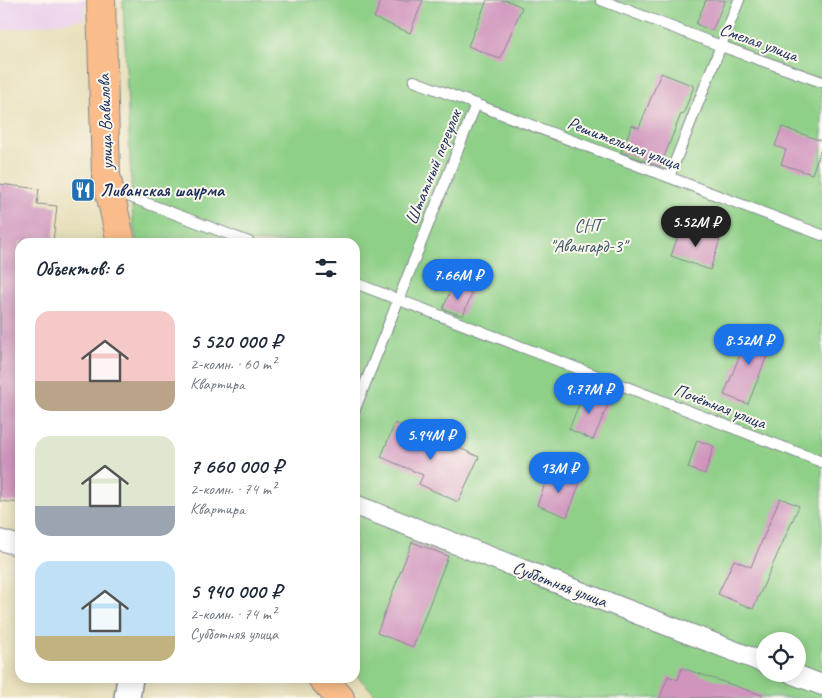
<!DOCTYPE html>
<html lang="ru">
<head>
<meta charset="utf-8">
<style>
  :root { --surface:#fff; --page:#f2f2f3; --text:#1f2937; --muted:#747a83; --accent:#1a73e8 }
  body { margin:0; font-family:Caveat,sans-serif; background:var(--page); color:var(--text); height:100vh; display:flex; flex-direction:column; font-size:19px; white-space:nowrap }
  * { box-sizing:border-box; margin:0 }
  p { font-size:16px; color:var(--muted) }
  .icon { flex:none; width:28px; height:28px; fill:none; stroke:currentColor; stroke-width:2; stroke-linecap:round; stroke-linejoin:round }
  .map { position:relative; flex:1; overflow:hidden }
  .panel { position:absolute; left:15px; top:238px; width:345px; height:445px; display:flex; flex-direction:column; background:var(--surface); border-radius:15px; box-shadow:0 2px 12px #0003 }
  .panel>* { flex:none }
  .tools { position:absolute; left:756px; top:632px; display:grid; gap:10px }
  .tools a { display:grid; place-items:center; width:50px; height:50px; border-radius:50%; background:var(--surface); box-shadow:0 2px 12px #0003; font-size:25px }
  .price { position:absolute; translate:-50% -42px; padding:0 11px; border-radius:18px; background:var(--accent); color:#fff; font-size:16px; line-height:32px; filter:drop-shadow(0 1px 2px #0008) }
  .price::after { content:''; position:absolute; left:50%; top:30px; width:15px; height:11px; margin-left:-8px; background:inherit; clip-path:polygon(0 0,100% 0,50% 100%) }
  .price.selected { background:#222; color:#fff }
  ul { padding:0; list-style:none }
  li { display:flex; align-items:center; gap:15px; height:125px; padding:0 20px }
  li span { display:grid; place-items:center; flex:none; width:140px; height:100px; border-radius:15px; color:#555 }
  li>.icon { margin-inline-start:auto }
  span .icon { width:60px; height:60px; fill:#fffc; stroke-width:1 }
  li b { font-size:21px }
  h2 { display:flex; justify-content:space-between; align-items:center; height:60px; padding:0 20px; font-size:21px }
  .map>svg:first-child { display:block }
  .built { fill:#ead1ec }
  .green { fill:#8fd088; stroke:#558073; fill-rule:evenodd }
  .building { fill:#d094bd }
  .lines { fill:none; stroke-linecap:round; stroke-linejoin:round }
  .service-casing { stroke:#82888d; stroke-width:12 }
  .minor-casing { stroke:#82888d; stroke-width:22 }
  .tertiary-casing { stroke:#82888d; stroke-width:28 }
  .primary-casing { stroke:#82888d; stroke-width:30 }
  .service { stroke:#fff; stroke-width:10 }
  .minor { stroke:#fff; stroke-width:20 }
  .tertiary { stroke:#fff; stroke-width:25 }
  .primary { stroke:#f9bc8a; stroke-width:28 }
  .labels { text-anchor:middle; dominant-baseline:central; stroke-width:4; stroke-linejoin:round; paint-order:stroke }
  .street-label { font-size:18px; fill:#1b2f5e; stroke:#fbf7ec }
  .poi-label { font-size:18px; font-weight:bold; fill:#1b2f5e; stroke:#fbf7ec; text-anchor:start }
  .park-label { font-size:18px; fill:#385768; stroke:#fbf7ec }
</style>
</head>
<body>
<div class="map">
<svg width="822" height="698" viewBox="0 0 822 698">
  <rect width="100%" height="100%" fill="#fbf7ec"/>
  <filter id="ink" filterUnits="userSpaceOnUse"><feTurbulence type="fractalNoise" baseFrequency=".02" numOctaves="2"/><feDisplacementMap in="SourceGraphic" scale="10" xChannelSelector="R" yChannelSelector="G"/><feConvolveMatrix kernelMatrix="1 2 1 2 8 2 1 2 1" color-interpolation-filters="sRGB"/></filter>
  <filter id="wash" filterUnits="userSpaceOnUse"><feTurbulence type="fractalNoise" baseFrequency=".0096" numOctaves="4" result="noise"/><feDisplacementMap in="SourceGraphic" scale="20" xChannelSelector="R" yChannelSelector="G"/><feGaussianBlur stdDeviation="1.12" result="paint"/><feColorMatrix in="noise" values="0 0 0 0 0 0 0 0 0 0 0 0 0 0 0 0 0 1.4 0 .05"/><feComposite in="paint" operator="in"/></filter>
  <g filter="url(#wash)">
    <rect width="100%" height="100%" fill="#e8e0bc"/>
    <polygon class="built" points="0,0 85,0 83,19 0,31"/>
    <path class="green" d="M123,0H822V698H379L355,674V242H137L133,226ZM765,641H798V674H765Z"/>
    <g id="blocks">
      <g class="building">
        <polygon points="381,0 423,0 410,33 374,18"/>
        <polygon points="487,0 506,0 522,7 500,59 468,46"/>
        <polygon points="706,0 725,0 712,31 696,24"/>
        <polygon points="661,73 694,86 683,115 681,114 660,167 621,152 632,125 639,128"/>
        <polygon points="782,127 822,141 822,146 812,174 781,164 786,150 775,146"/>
        <polygon points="0,184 39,189 37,204 57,206 53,242 20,242 20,503 0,501"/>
        <polygon points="681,227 720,240 710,270 671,256"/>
        <polygon points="452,286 472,293 463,316 443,309"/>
        <polygon points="750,329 774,338 748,404 724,395"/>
        <polygon points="585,390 610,400 593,440 569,429"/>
        <polygon points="395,423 438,442 440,439 479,457 458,502 419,484 423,475 381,457"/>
        <polygon points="697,440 714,446 705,474 688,468"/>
        <polygon points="550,471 580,483 567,517 537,505"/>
        <polygon points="780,498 799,506 753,609 718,594 734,560 751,567"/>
        <polygon points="412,542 448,556 413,647 377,633"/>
        <polygon points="682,668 762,695 761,698 660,698 668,676 678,680"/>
      </g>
    </g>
  </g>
  <g filter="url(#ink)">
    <use href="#blocks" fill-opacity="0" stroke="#82888d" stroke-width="1"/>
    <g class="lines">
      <defs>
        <g id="service">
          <polyline points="601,0 721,46 822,82"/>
          <polyline points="414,81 822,235"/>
          <polyline points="669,177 739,0"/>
          <polyline points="112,190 249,242"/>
          <polyline points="355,283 822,462"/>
          <polyline points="355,409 476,104"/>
        </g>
        <g id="minor">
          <polyline points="355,505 765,663"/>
          <polyline points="0,540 20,546"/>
          <polyline points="793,674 822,685"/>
        </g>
        <polyline id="tertiary" points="127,698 130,678"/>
        <g id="primary">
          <polyline points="101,0 106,175 121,242"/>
          <polyline points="322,678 340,698"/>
        </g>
      </defs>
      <use href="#service" class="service-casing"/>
      <use href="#minor" class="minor-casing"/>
      <use href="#tertiary" class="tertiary-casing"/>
      <use href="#primary" class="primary-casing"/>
      <use href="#service" class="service"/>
      <use href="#minor" class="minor"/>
      <use href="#tertiary" class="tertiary"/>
      <use href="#primary" class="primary"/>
    </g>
  </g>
  <defs>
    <symbol id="restaurant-square" viewBox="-11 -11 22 22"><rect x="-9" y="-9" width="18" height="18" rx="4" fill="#1f6fb2" stroke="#fbf7ec"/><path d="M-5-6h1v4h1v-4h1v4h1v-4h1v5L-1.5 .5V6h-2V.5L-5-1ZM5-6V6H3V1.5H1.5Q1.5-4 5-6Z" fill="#fff"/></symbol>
  </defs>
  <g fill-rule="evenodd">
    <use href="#restaurant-square" x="69" y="176" width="28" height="28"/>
  </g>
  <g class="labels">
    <g class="street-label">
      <text transform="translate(759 42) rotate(20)">Смелая улица</text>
      <text transform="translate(105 122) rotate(-92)">улица Вавилова</text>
      <text transform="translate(624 143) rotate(21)">Решительная улица</text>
      <text transform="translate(433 167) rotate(-68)">Штатный переулок</text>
      <text transform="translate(720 406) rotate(21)">Почётная улица</text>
      <text transform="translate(560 584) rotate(21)">Субботняя улица</text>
    </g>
    <g class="poi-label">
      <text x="100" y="190">Ливанская шаурма</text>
    </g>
    <g class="park-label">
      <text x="588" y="225">СНТ<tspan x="588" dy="21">"Авангард-3"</tspan></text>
    </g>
  </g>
</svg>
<div class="tools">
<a><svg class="icon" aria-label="locate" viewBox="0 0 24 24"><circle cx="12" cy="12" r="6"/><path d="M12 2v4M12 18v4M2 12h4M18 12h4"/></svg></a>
</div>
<b class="price selected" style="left:696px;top:248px">5.52M ₽</b>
<b class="price" style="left:458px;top:301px">7.66M ₽</b>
<b class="price" style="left:749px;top:366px">8.52M ₽</b>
<b class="price" style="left:589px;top:415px">9.77M ₽</b>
<b class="price" style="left:431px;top:461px">5.94M ₽</b>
<b class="price" style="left:559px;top:494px">13M ₽</b>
<section class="panel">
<h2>Объектов: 6<svg class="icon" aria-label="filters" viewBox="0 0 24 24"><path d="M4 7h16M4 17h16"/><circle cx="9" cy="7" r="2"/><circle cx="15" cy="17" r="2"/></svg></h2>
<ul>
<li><span style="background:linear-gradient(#f6c9c9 70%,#b9a48a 0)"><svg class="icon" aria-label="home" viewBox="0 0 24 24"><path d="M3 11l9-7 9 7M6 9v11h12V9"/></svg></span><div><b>5 520 000 ₽</b><p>2-комн. · 60 m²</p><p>Квартира</p></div></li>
<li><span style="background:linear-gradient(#dfe7d0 70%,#9aa5b1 0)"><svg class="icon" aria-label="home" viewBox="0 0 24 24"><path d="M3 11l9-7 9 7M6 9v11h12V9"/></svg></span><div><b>7 660 000 ₽</b><p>2-комн. · 74 m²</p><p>Квартира</p></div></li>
<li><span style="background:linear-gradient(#bfe0f5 75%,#c2b280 0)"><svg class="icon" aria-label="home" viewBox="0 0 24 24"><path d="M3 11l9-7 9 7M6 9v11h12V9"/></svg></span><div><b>5 940 000 ₽</b><p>2-комн. · 74 m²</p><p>Субботняя улица</p></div></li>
</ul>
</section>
</div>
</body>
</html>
